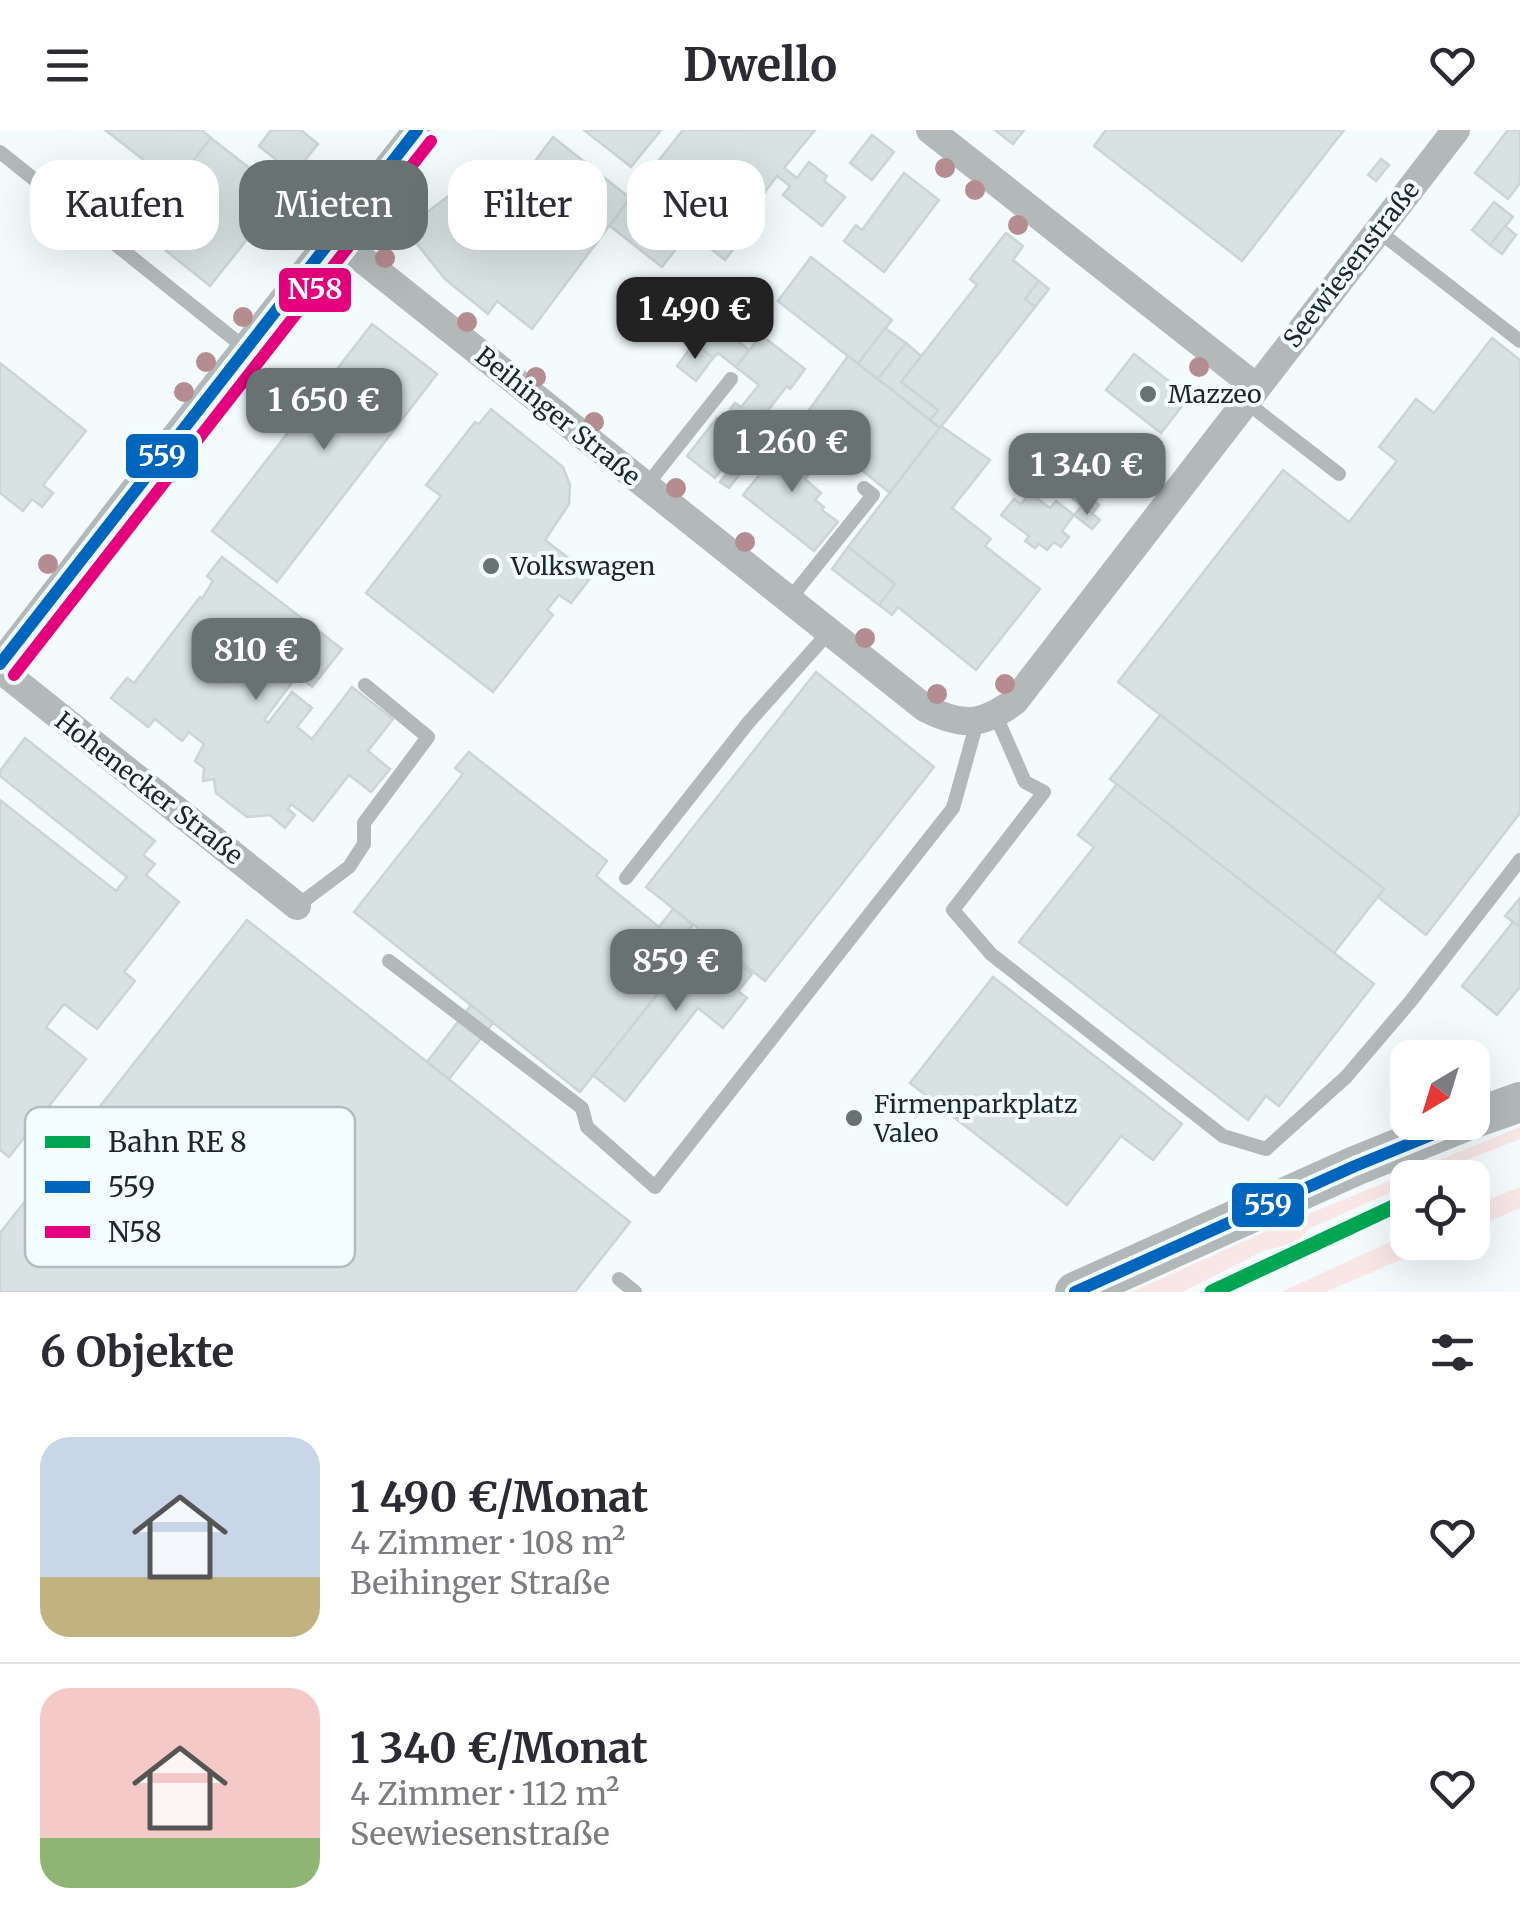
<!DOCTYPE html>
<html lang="de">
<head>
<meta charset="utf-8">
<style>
  :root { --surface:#fff; --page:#f2f2f3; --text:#2b2b33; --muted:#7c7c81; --line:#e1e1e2; --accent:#687273 }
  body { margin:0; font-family:Merriweather,serif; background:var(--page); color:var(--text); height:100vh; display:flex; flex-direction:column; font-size:38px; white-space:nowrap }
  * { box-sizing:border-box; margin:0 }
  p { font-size:32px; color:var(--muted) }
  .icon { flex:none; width:55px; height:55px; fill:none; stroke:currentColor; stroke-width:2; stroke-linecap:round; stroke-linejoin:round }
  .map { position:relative; height:1162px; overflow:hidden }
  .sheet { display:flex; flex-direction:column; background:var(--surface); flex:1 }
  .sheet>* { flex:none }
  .hud { position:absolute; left:30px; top:30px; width:1000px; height:90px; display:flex; gap:20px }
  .needle { width:65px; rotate:218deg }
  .controls { position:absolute; left:1390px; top:910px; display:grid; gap:20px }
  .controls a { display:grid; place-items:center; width:100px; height:100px; border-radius:20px; background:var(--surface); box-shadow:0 10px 40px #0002; font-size:50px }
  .price { position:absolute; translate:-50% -85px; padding:0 22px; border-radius:20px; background:var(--accent); color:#fff; font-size:32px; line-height:65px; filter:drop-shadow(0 2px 5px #0008) }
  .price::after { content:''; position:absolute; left:50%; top:60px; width:30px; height:22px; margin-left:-15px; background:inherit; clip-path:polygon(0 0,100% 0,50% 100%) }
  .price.selected { background:#222; color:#fff }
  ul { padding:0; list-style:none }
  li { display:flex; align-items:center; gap:30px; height:250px; padding:0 40px }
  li+li { border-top:2px solid var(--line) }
  li span { display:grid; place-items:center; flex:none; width:280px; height:200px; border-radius:30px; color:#555 }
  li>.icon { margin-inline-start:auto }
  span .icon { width:120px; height:120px; fill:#fffc; stroke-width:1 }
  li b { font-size:42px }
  h2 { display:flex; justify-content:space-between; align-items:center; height:120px; padding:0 40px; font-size:42px }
  .tag { padding:0 35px; border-radius:30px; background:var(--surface); box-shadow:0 10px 40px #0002; font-size:35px; line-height:90px }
  .tag.selected { background:var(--accent); color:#fff }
  header { display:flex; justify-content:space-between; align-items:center; height:130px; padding:0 40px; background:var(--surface); font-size:45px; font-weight:700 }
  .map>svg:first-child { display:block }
  .green { fill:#f9e7e8 }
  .building { fill:#d8e2e3; stroke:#cbd4d6; stroke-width:2.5 }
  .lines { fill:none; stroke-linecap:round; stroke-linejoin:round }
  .lane { stroke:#b3b9b9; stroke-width:14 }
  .street { stroke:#b3b9b9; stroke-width:28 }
  .secondary { stroke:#b2b8b8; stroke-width:40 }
  .bus-1-casing { stroke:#f1fdff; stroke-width:20 }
  .bus-2-casing { stroke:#f1fdff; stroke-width:20 }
  .bus-1 { stroke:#0065bd; stroke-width:12 }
  .bus-2 { stroke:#e5007d; stroke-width:12 }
  .rail-1-casing { stroke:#f1fdff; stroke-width:22 }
  .rail-1 { stroke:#00a651; stroke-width:15 }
  .tree { fill:#b58c8f }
  .poi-dot { fill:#687273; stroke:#f1fdff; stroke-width:4 }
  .labels { text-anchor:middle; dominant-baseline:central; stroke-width:8; stroke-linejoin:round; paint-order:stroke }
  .street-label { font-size:25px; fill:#1c2829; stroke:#f1fdff }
  .poi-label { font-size:25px; fill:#1c2829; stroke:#f1fdff; text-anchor:start }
  .key { fill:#f1fdff; stroke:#b1bdbf; stroke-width:2.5 }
  .key-label { font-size:28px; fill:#1c2829 }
  .line-badge { stroke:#f1fdff; stroke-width:4 }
  .badge-label { font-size:28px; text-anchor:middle; font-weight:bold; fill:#fff }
</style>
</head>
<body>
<header><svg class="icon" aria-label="menu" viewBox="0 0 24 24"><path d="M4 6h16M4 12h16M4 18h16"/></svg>Dwello<svg class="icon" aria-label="heart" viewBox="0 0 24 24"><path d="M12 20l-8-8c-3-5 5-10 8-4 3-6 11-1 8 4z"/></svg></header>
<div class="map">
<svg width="1520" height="1162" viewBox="0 0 1520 1162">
  <rect width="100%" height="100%" fill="#f4fbfc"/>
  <g class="green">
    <polygon points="1520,997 1520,1009 1424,1047 1408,1048 1407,1055 1309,1099 1296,1113 1263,1121 1183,1162 1131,1162 1267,1101"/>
    <polygon points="1520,1057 1520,1078 1473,1098 1473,1076"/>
    <polygon points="1407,1104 1408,1112 1439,1113 1326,1162 1281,1162"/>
  </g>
  <g class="building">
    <polygon points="105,0 202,0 211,8 175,54"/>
    <polygon points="271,0 301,0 318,14 294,44 259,16"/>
    <polygon points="584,0 661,0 631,37"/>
    <polygon points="683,0 815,0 784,38 797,48 809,32 827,46 824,51 845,67 822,96 783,65 790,56 777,46 749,83 757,89 725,130 636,59"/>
    <polygon points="995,0 1024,0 1013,14"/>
    <polygon points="1106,0 1344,0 1242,131 1094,16"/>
    <polygon points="1508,0 1520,0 1520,53 1508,69 1475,43"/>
    <polygon points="872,5 894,22 872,50 850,33"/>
    <polygon points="553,7 630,68 532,199 497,171 488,184 445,149 405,99 455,61 476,76 490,91"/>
    <polygon points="211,8 283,64 210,156 139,99"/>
    <polygon points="1381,29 1389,35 1376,51 1368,45"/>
    <polygon points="904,43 939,70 884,142 844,111 856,95 862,100"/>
    <polygon points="640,62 690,101 662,137 610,96 630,68 633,70"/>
    <polygon points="1494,72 1513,87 1490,115 1472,100"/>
    <polygon points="1505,96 1516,105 1502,124 1490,115"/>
    <polygon points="1006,103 1023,116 1013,130 1039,151 1025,169 1035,177 940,298 930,290 938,280 901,252 977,155 970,149"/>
    <polygon points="811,127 892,190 858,234 778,171"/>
    <polygon points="1039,151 1049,159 1035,177 1025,169"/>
    <polygon points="720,163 742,181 726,202 749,220 736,237 718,223 713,228 694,213 700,205 692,199"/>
    <polygon points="372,194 437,244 277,452 212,401"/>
    <polygon points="885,198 906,213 878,249 858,234"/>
    <polygon points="761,205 805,239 790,259 787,256 715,348 687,326 717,288 721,292 735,273 741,277 759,255 736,237"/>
    <polygon points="1492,208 1520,230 1520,683 1426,805 1378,767 1384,759 1118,552 1283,340 1349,392 1397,331 1379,317 1416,269 1434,283"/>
    <polygon points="694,213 713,228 696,251 677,236"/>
    <polygon points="906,213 921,226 901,252 938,280 930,290 878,249"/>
    <polygon points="1134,224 1189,267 1161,303 1106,260"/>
    <polygon points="848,226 940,298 890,363 832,316 819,331 789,308"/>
    <polygon points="0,233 86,301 43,355 53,363 42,377 32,369 23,381 0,363"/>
    <polygon points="491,279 563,337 570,355 569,374 545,410 592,446 571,473 559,465 547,480 553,485 493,562 366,463 441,366 426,355 475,292 479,294"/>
    <polygon points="941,296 990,330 952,378 991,409 985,416 1040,459 976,540 898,477 892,485 879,475 895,454 848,417"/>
    <polygon points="789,308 819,331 805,349 821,363 815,370 824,377 822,380 838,392 814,421 743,365"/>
    <polygon points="734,333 743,340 729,358 720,352"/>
    <polygon points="1080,360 1099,375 1092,384 1073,369"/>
    <polygon points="1030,363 1050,378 1056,371 1074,385 1062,401 1069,407 1061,417 1054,412 1047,420 1039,414 1035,418 1025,411 1029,406 1001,385 1014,369 1021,374"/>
    <polygon points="1082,376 1100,390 1092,399 1074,385"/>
    <polygon points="848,417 895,454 879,475 832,439"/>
    <polygon points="222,427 342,519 312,557 241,496 237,500 278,532 275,535 294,550 264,590 268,593 292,562 312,578 297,597 312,609 352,557 393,589 368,621 390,639 371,662 349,645 313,691 291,674 288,679 295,685 285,698 270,685 247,687 216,663 214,649 203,651 204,638 195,631 204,614 189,602 182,611 155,589 148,597 111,568 127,548 134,553 200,467 202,469 213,451 207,446"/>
    <polygon points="816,542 934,637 765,851 646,757"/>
    <polygon points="1160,585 1384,759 1334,823 1110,649"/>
    <polygon points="25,608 155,711 143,725 155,734 146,745 179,772 124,842 135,851 97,899 64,874 46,897 86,929 9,1027 0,1020 0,670 116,761 127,747 0,646 0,641"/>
    <polygon points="469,622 607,731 596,746 659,797 673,779 693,795 651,847 663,857 580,962 354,782 463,644 455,638"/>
    <polygon points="1117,654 1374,854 1279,976 1266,966 1248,990 1019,812 1094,717 1078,705"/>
    <polygon points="1520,768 1520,797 1505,786"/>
    <polygon points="247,790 630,1092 575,1162 0,1162 0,1103"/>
    <polygon points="1513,792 1520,797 1520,857 1497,885 1462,856"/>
    <polygon points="704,806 752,844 738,861 747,868 723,898 698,878 625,971 593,945"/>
    <polygon points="993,847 1182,994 1153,1030 1121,1006 1067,1075 910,953"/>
    <polygon points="471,875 493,893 449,949 427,932"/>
  </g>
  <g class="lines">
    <g class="lane">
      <polyline points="0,22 245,218"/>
      <polyline points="1377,100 1520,211"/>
      <polyline points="1246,272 1339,344"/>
      <polyline points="646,356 731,249"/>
      <polyline points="789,470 873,365 864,358"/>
      <polyline points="996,586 1025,652 1044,662 953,780 991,824 1223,1006 1266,1019 1346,947 1410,872 1520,730"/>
      <polyline points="626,748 748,593 829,502"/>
      <polyline points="297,776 349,737 364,714 364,693 428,607 365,555"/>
      <polyline points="389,831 582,978 587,997 655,1057 953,678 977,592"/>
      <polyline points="619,1149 635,1162"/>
    </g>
    <g class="street">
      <polyline points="930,0 1256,257"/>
      <path d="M333,106L925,578C962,597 982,596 1015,571L1456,0"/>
      <polyline points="0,534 174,308 417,0"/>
      <polyline points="0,539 297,776"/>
    </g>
    <g class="secondary">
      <polyline points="1472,989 1520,972"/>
      <polyline points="1075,1162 1355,1036 1464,992"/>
    </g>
    <defs>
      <g id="bus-1">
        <polyline points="0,534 417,0"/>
        <polyline points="1075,1162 1355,1036 1463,992"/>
      </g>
      <polyline id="bus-2" points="14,545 431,11"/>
    </defs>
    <use href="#bus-1" class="bus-1-casing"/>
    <use href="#bus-2" class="bus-2-casing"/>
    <use href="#bus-1" class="bus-1"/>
    <use href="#bus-2" class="bus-2"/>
    <defs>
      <polyline id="rail-1" points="1212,1162 1408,1070"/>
    </defs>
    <use href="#rail-1" class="rail-1-casing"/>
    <use href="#rail-1" class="rail-1"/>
  </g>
  <g class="tree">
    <circle cx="945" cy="38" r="10"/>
    <circle cx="343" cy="60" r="10"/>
    <circle cx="975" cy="60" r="10"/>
    <circle cx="1018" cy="95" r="10"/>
    <circle cx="385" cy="128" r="10"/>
    <circle cx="243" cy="187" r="10"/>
    <circle cx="467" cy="192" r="10"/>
    <circle cx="206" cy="232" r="10"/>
    <circle cx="1199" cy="237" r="10"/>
    <circle cx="536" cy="247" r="10"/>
    <circle cx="184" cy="262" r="10"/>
    <circle cx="594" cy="292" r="10"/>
    <circle cx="138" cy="320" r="10"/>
    <circle cx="676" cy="358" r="10"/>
    <circle cx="745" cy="412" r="10"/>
    <circle cx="48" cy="434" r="10"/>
    <circle cx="865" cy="508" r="10"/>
    <circle cx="1005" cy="554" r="10"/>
    <circle cx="937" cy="564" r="10"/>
  </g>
  <g class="poi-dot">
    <circle cx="1148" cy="264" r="10"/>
    <circle cx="491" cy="436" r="10"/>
    <circle cx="854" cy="988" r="10"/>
  </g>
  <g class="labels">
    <g class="street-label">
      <text transform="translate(1351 134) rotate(-52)">Seewiesenstraße</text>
      <text transform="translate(558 286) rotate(39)">Beihinger Straße</text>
      <text transform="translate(149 658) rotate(38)">Hohenecker Straße</text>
    </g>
    <g class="poi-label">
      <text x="1168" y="264">Mazzeo</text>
      <text x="511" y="436">Volkswagen</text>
      <text x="874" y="974">Firmenparkplatz<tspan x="874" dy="29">Valeo</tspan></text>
    </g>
  </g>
  <rect x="25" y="977" width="330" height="160" rx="15" class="key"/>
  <rect x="45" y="1006" width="45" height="12" fill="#00a651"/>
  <rect x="45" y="1051" width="45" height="12" fill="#0065bd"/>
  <rect x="45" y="1096" width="45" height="12" fill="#e5007d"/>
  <g class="key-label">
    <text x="108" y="1022">Bahn RE 8</text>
    <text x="108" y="1067">559</text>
    <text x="108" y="1112">N58</text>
  </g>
  <g class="line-badge">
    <rect x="277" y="136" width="76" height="48" rx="10" fill="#e5007d"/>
    <rect x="124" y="302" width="76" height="48" rx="10" fill="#0065bd"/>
    <rect x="1230" y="1051" width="76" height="48" rx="10" fill="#0065bd"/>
  </g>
  <g class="badge-label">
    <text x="315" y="169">N58</text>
    <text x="162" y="336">559</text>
    <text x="1268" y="1085">559</text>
  </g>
</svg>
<div class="controls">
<a><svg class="needle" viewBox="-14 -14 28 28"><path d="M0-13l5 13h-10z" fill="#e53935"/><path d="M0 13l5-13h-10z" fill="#7c7c81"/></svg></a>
<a><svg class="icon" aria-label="locate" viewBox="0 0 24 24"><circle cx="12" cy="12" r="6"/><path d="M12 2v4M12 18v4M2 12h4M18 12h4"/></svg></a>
</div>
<b class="price selected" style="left:695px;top:232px">1 490 €</b>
<b class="price" style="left:324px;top:323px">1 650 €</b>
<b class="price" style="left:792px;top:365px">1 260 €</b>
<b class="price" style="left:1087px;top:388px">1 340 €</b>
<b class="price" style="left:256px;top:573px">810 €</b>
<b class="price" style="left:676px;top:884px">859 €</b>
<div class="hud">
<a class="tag">Kaufen</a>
<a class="tag selected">Mieten</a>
<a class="tag">Filter</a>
<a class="tag">Neu</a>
</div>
</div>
<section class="sheet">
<h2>6 Objekte<svg class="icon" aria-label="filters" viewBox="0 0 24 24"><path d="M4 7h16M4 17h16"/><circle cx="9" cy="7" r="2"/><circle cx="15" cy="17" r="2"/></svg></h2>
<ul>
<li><span style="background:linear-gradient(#c9d6e8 70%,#c2b280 0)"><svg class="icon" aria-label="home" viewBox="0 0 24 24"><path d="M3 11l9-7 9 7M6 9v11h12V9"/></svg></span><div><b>1 490 €/Monat</b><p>4 Zimmer · 108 m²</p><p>Beihinger Straße</p></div><svg class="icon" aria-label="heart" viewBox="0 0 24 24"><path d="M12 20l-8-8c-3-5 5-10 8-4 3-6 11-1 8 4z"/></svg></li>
<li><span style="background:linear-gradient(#f6c9c9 75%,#8fb573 0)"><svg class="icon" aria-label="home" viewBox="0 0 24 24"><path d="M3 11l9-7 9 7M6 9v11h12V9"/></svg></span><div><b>1 340 €/Monat</b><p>4 Zimmer · 112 m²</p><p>Seewiesenstraße</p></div><svg class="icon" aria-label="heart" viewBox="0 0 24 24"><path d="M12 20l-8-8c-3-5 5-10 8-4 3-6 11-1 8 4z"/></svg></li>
</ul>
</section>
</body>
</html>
